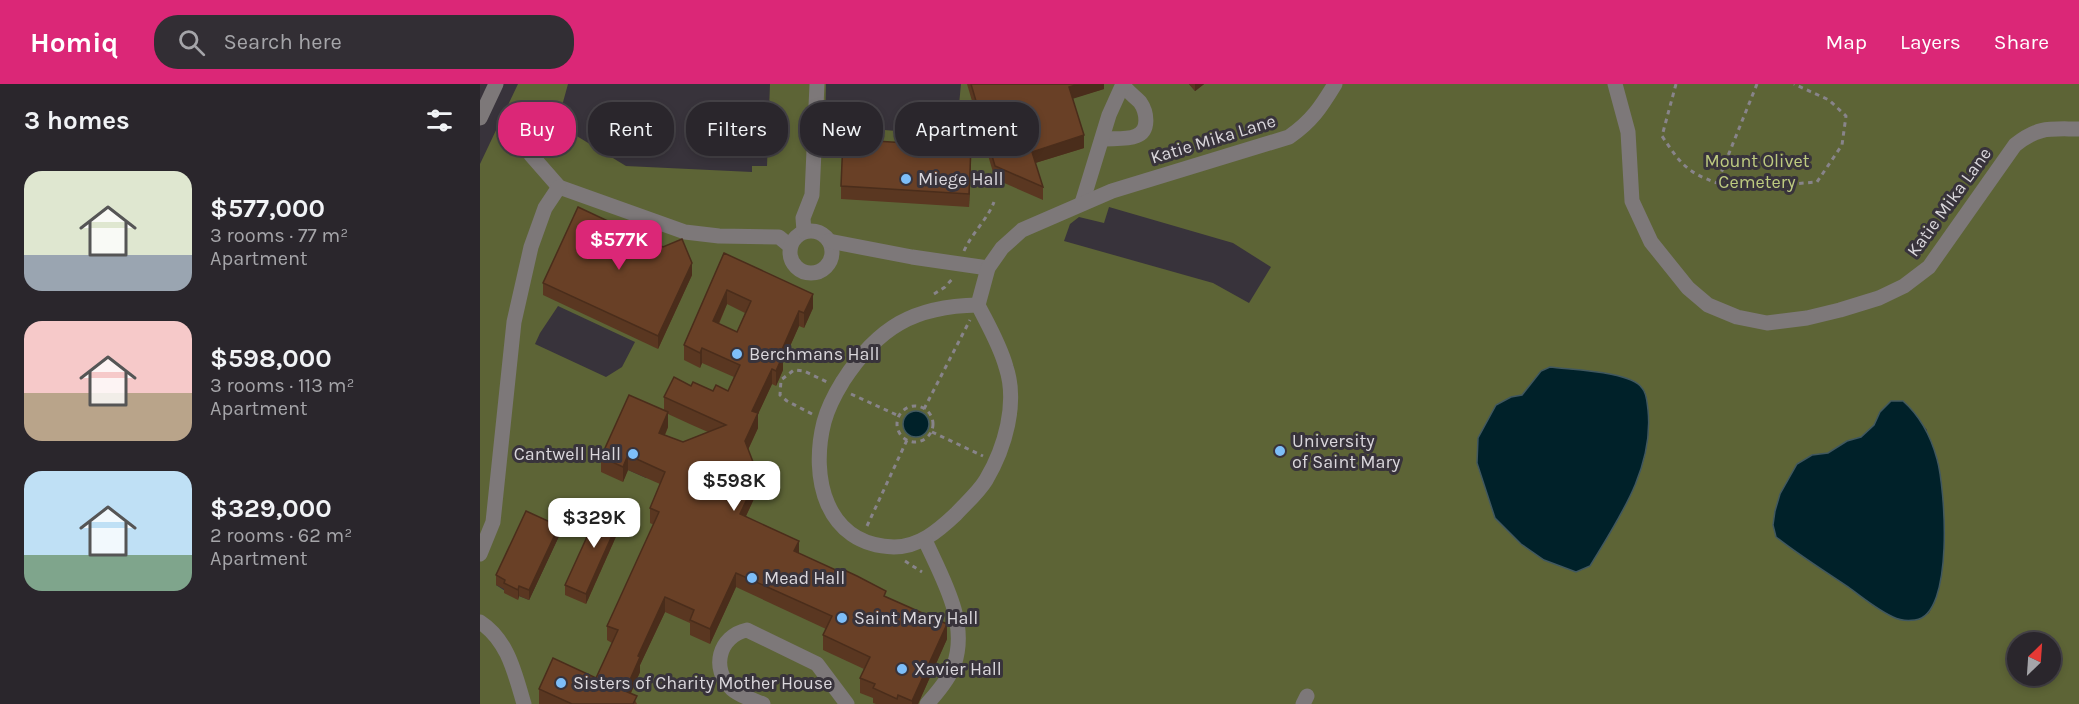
<!DOCTYPE html>
<html lang="en">
<head>
<meta charset="utf-8">
<style>
  :root { --surface:#2a262c; --page:#322e34; --text:#f1f3f6; --muted:#a5a5a9; --line:#464348; --accent:#db2777 }
  body { margin:0; font-family:Karla,sans-serif; background:var(--page); color:var(--text); height:100vh; display:flex; flex-direction:column; font-size:22px; white-space:nowrap }
  * { box-sizing:border-box; margin:0 }
  p { font-size:20px; color:var(--muted) }
  .icon { flex:none; width:33px; height:33px; fill:none; stroke:currentColor; stroke-width:2; stroke-linecap:round; stroke-linejoin:round }
  .map { position:relative; flex:1; overflow:hidden }
  .sheet { display:flex; flex-direction:column; background:var(--surface); width:480px }
  .sheet>* { flex:none }
  .top-card { position:absolute; left:18px; top:18px; width:570px; height:54px; display:flex; gap:12px }
  .needle { width:39px; rotate:25deg }
  .tools { position:absolute; left:1527px; top:548px; display:grid; gap:12px }
  .tools a { display:grid; place-items:center; width:54px; height:54px; border-radius:50%; background:var(--surface); box-shadow:0 3px 9px #0003,0 0 0 2px var(--line); font-size:30px }
  .price { position:absolute; translate:-50% -51px; padding:0 14px; border-radius:12px; background:#fff; color:#222; font-size:20px; line-height:39px; filter:drop-shadow(0 2px 3px #0008) }
  .price::after { content:''; position:absolute; left:50%; top:36px; width:18px; height:14px; margin-left:-9px; background:inherit; clip-path:polygon(0 0,100% 0,50% 100%) }
  .price.current { background:var(--accent); color:#fff }
  ul { padding:0; list-style:none }
  li { display:flex; align-items:center; gap:18px; height:150px; padding:0 24px }
  li span { display:grid; place-items:center; flex:none; width:168px; height:120px; border-radius:18px; color:#555 }
  li>.icon { margin-inline-start:auto }
  span .icon { width:72px; height:72px; fill:#fffc; stroke-width:1 }
  li b { font-size:26px }
  h2 { display:flex; justify-content:space-between; align-items:center; height:72px; padding:0 24px; font-size:26px }
  .chip { padding:0 21px; border-radius:24px; background:var(--surface); box-shadow:0 3px 9px #0003,0 0 0 2px var(--line); font-size:21px; line-height:54px }
  .chip.current { background:var(--accent); color:#fff }
  header { display:flex; align-items:center; gap:36px; box-sizing:border-box; height:84px; padding:0 30px; background:var(--accent); color:#fff }
  header strong { font-size:28px }
  nav { display:flex; gap:33px; margin-inline-start:auto; font-size:21px }
  .search { width:420px; height:54px; background:var(--page); display:flex; align-items:center; gap:15px; box-sizing:border-box; padding:0 21px; border-radius:24px; color:var(--muted); font-size:22px }
  main { display:flex; flex:1; min-height:0 }
  .map>svg:first-child { display:block }
  .green { fill:#5d6436; fill-rule:evenodd }
  .water { fill:#002129; stroke:#41585f; stroke-width:1.5 }
  .lines { fill:none; stroke-linecap:round; stroke-linejoin:round }
  .path { stroke:#88848a; stroke-width:3; stroke-dasharray:4.5 4.5; stroke-linecap:butt }
  .minor { stroke:#7d7879; stroke-width:15 }
  .wall { fill:#5a3721; fill-rule:evenodd }
  .shaded-wall { fill:#4a2d1b }
  .building { fill:#694026; stroke:#4a2d1b; stroke-width:1.5; fill-rule:evenodd }
  .poi-dot { fill:#7dbef9; stroke:#38333b; stroke-width:2 }
  .labels { text-anchor:middle; dominant-baseline:central; stroke-width:6; stroke-linejoin:round; paint-order:stroke }
  .street-label { font-size:18px; fill:#dad7dc; stroke:#38333b }
  .park-label { font-size:18px; fill:#becb80; stroke:#38333b }
  .poi-label { font-size:18px; fill:#dad7dc; stroke:#38333b; text-anchor:start }
</style>
</head>
<body>
<header>
<strong>Homiq</strong>
<div class="search"><svg class="icon" aria-label="search" viewBox="0 0 24 24"><circle cx="10" cy="10" r="6"/><path d="M15 15l6 6"/></svg>Search here</div>
<nav><a>Map</a><a>Layers</a><a>Share</a></nav>
</header>
<main>
<section class="sheet">
<h2>3 homes<svg class="icon" aria-label="filters" viewBox="0 0 24 24"><path d="M4 7h16M4 17h16"/><circle cx="9" cy="7" r="2"/><circle cx="15" cy="17" r="2"/></svg></h2>
<ul>
<li><span style="background:linear-gradient(#dfe7d0 70%,#9aa5b1 0)"><svg class="icon" aria-label="home" viewBox="0 0 24 24"><path d="M3 11l9-7 9 7M6 9v11h12V9"/></svg></span><div><b>$577,000</b><p>3 rooms · 77 m²</p><p>Apartment</p></div></li>
<li><span style="background:linear-gradient(#f6c9c9 60%,#b9a48a 0)"><svg class="icon" aria-label="home" viewBox="0 0 24 24"><path d="M3 11l9-7 9 7M6 9v11h12V9"/></svg></span><div><b>$598,000</b><p>3 rooms · 113 m²</p><p>Apartment</p></div></li>
<li><span style="background:linear-gradient(#bfe0f5 70%,#7fa58c 0)"><svg class="icon" aria-label="home" viewBox="0 0 24 24"><path d="M3 11l9-7 9 7M6 9v11h12V9"/></svg></span><div><b>$329,000</b><p>2 rooms · 62 m²</p><p>Apartment</p></div></li>
</ul>
</section>
<div class="map">
<svg width="1599" height="620" viewBox="0 0 1599 620">
  <rect width="100%" height="100%" fill="#38333b"/>
  <path class="green" d="M38,0H88L77,40L146,82L272,88V82H287L290,0H346L345,41L476,52L481,0H490L552,80L589,16L616,0H709L715,7L724,0H1599V620H0V80ZM629,123L753,159L791,183L769,219L733,199L584,157L590,140L599,133L624,139ZM78,222L155,258L142,283L126,293L55,260L60,249ZM1070,283L1086,286L1041,460L1015,434L997,379L998,354L1031,313L1042,311L1061,287ZM1423,317L1447,346L1455,518L1449,529L1438,536L1414,534L1310,464L1293,441L1300,410L1317,380L1332,371L1348,369L1367,357L1381,353L1394,341L1400,328ZM184,353L166,394L148,386ZM79,452L49,516L39,512L37,515L16,501ZM1538,558H1570V591H1538Z"/>
  <g class="water">
    <path d="M1070,283C1090,286 1150,287 1162,304C1167,309 1167,319 1168,326C1174,384 1139,434 1110,482L1096,488L1064,476L1041,460L1015,434L997,379L998,354L1016,321L1031,313L1042,311L1061,287Z"/>
    <path d="M1411,317H1423C1440,332 1451,353 1457,375C1465,403 1475,531 1435,536C1428,537 1419,536 1413,533C1398,526 1384,515 1371,505C1346,488 1320,472 1296,453L1293,441L1295,427L1300,410L1317,380L1332,371L1348,369L1367,357L1381,353L1394,341L1400,328Z"/>
    <circle cx="436" cy="340" r="13"/>
  </g>
  <g class="lines">
    <g class="path">
      <path d="M1196,0L1182,52C1200,79 1206,88 1237,99"/>
      <polyline points="1277,0 1237,99 1299,101 1337,98 1362,61 1366,32 1349,16 1314,0"/>
      <path d="M484,167C492,149 507,136 514,118"/>
      <polyline points="454,210 465,203 474,193"/>
      <polyline points="371,310 419,332"/>
      <circle cx="435" cy="340" r="18"/>
      <polyline points="444,325 490,236"/>
      <polyline points="332,330 307,317 300,311 301,296 314,286 324,287 347,298"/>
      <polyline points="452,348 503,372"/>
      <polyline points="387,442 427,356"/>
      <polyline points="425,477 442,488"/>
    </g>
    <g class="minor">
      <path d="M1135,0L1148,48L1152,117L1171,158L1208,204L1228,221L1257,233L1287,239L1327,234L1360,226L1399,214L1424,202L1449,183L1535,61C1559,42 1570,45 1599,45"/>
      <polyline points="0,34 16,0"/>
      <path d="M622,55C632,54 647,56 656,52C670,47 667,28 660,18C654,12 648,8 643,1"/>
      <polyline points="51,71 79,103 205,148 239,152 299,153 310,162"/>
      <polyline points="602,119 629,31 643,0"/>
      <circle cx="331" cy="168" r="21"/>
      <polyline points="324,147 323,134 332,111 337,0"/>
      <polyline points="349,157 432,173 508,184"/>
      <path d="M498,221C434,222 398,243 363,297C355,310 348,323 344,338C330,393 345,461 414,463C439,463 458,447 476,430C486,419 498,409 506,396C525,364 538,319 526,283C520,261 508,241 498,221L508,184L522,164L542,146L632,107L809,53C832,37 841,23 855,0"/>
      <path d="M445,456C462,494 489,538 474,581C469,595 457,609 447,620"/>
      <polyline points="0,470 13,438 34,238 51,163 65,124 79,103"/>
      <path d="M0,538C28,556 35,590 44,620"/>
      <path d="M283,620C273,616 260,612 252,605C230,585 239,552 267,546L337,580L367,620"/>
      <polyline points="823,620 827,612"/>
    </g>
  </g>
  <g class="wall">
    <polygon points="487,0 624,0 624,5 593,14 604,64 555,79 563,103 563,116 515,95"/>
    <polygon points="709,0 724,0 715,7"/>
    <polygon points="491,76 489,123 361,115 361,102"/>
    <path d="M244,169L333,224L324,244L319,242L303,278V286L296,302L292,300L278,330V344L268,366L278,406L266,432L319,469L406,513L467,555L438,620H396L393,619V614L380,609V594L384,585L343,566V551L346,545L256,503L230,560L210,551V539L185,528L160,581V588L151,609L157,620H59V605L116,594L132,559L127,556V542L174,441L170,439V424L180,400L148,386L143,398L121,388V373L184,327V313L211,302L233,307H248L254,293L222,279L220,284L204,276V261ZM247,220L265,229L257,248L239,240ZM188,330L212,341L228,348L203,358L185,351L188,343Z"/>
    <polygon points="212,191 178,265 63,211 63,199"/>
    <polygon points="142,439 106,520 85,511 85,501"/>
    <polygon points="79,452 49,516 39,512 38,516 24,509 24,505 16,501 16,491"/>
  </g>
  <g class="shaded-wall">
    <polygon points="599,0 624,0 624,5 589,16 589,3"/>
    <polygon points="715,0 724,0 715,7"/>
    <polygon points="604,51 604,64 552,80 552,68"/>
    <polygon points="491,63 491,76 489,123 489,110"/>
    <polygon points="212,179 212,191 178,265 178,252"/>
    <polygon points="247,206 247,220 233,252 233,237"/>
    <polygon points="333,210 333,224 324,244 324,229"/>
    <polygon points="319,227 319,242 303,278 303,286 296,302 296,287 300,270"/>
    <polygon points="222,264 222,279 220,284 220,269"/>
    <polygon points="292,285 292,300 278,330 278,344 265,372 265,357 272,327"/>
    <polygon points="188,328 188,343 179,364 179,349"/>
    <polygon points="148,371 148,386 143,398 143,383"/>
    <polygon points="278,391 278,406 260,445 260,430"/>
    <polygon points="142,429 142,439 106,520 106,510"/>
    <polygon points="79,442 79,452 49,516 49,506"/>
    <polygon points="319,457 319,472 314,467"/>
    <polygon points="256,489 256,503 230,560 230,545"/>
    <polygon points="39,502 39,512 38,516 38,506"/>
    <polygon points="185,513 185,528 160,581 160,588 146,620 145,607 158,572"/>
    <polygon points="467,540 467,555 438,620 432,620 432,617"/>
  </g>
  <g class="building">
    <polygon points="491,0 599,0 589,3 604,51 552,68 563,103 515,82"/>
    <polygon points="363,55 491,63 489,110 361,102"/>
    <polygon points="98,123 183,163 202,155 212,179 178,252 63,199"/>
    <path d="M244,169L333,210L324,229L319,227L300,270L303,271L296,287L292,285L272,327L278,329L265,357L278,391L260,430L319,457L314,467L360,488L362,485L377,492L406,507L404,512L467,540L432,617L418,611L417,615L393,604L395,600L380,594L390,573L343,551L352,532L256,489L230,545L210,536L214,526L185,513L158,572L160,573L145,607L157,612L153,620H92L59,605L73,574L116,594L138,546L127,542L179,428L170,424L185,388L148,371L143,383L121,373L149,311L188,328L179,349L203,358L246,341L184,313L194,293L211,302L213,298L233,307L236,301L248,307L260,281L222,264L220,269L204,261ZM247,206L271,217L257,248L233,237Z"/>
    <polygon points="122,420 142,429 106,510 85,501"/>
    <polygon points="46,427 79,442 49,506 39,502 38,506 24,499 25,496 16,491"/>
  </g>
  <g class="poi-dot">
    <circle cx="426" cy="95" r="6"/>
    <circle cx="257" cy="270" r="6"/>
    <circle cx="800" cy="367" r="6"/>
    <circle cx="153" cy="370" r="6"/>
    <circle cx="272" cy="494" r="6"/>
    <circle cx="362" cy="534" r="6"/>
    <circle cx="422" cy="585" r="6"/>
    <circle cx="81" cy="599" r="6"/>
  </g>
  <g class="labels">
    <g class="street-label">
      <text transform="translate(733 55) rotate(-17)">Katie Mika Lane</text>
      <text transform="translate(1469 118) rotate(-54)">Katie Mika Lane</text>
    </g>
    <g class="park-label">
      <text x="1277" y="77">Mount Olivet<tspan x="1277" dy="21">Cemetery</tspan></text>
    </g>
    <g class="poi-label">
      <text x="438" y="95">Miege Hall</text>
      <text x="269" y="270">Berchmans Hall</text>
      <text x="812" y="357">University<tspan x="812" dy="21">of Saint Mary</tspan></text>
      <text x="141" y="370" text-anchor="end">Cantwell Hall</text>
      <text x="284" y="494">Mead Hall</text>
      <text x="374" y="534">Saint Mary Hall</text>
      <text x="434" y="585">Xavier Hall</text>
      <text x="93" y="599">Sisters of Charity Mother House</text>
    </g>
  </g>
</svg>
<div class="tools">
<a><svg class="needle" viewBox="-14 -14 28 28"><path d="M0-13l5 13h-10z" fill="#e53935"/><path d="M0 13l5-13h-10z" fill="#a5a5a9"/></svg></a>
</div>
<b class="price current" style="left:139px;top:187px">$577K</b>
<b class="price" style="left:254px;top:428px">$598K</b>
<b class="price" style="left:114px;top:465px">$329K</b>
<div class="top-card">
<a class="chip current">Buy</a>
<a class="chip">Rent</a>
<a class="chip">Filters</a>
<a class="chip">New</a>
<a class="chip">Apartment</a>
</div>
</div>
</main>
</body>
</html>
